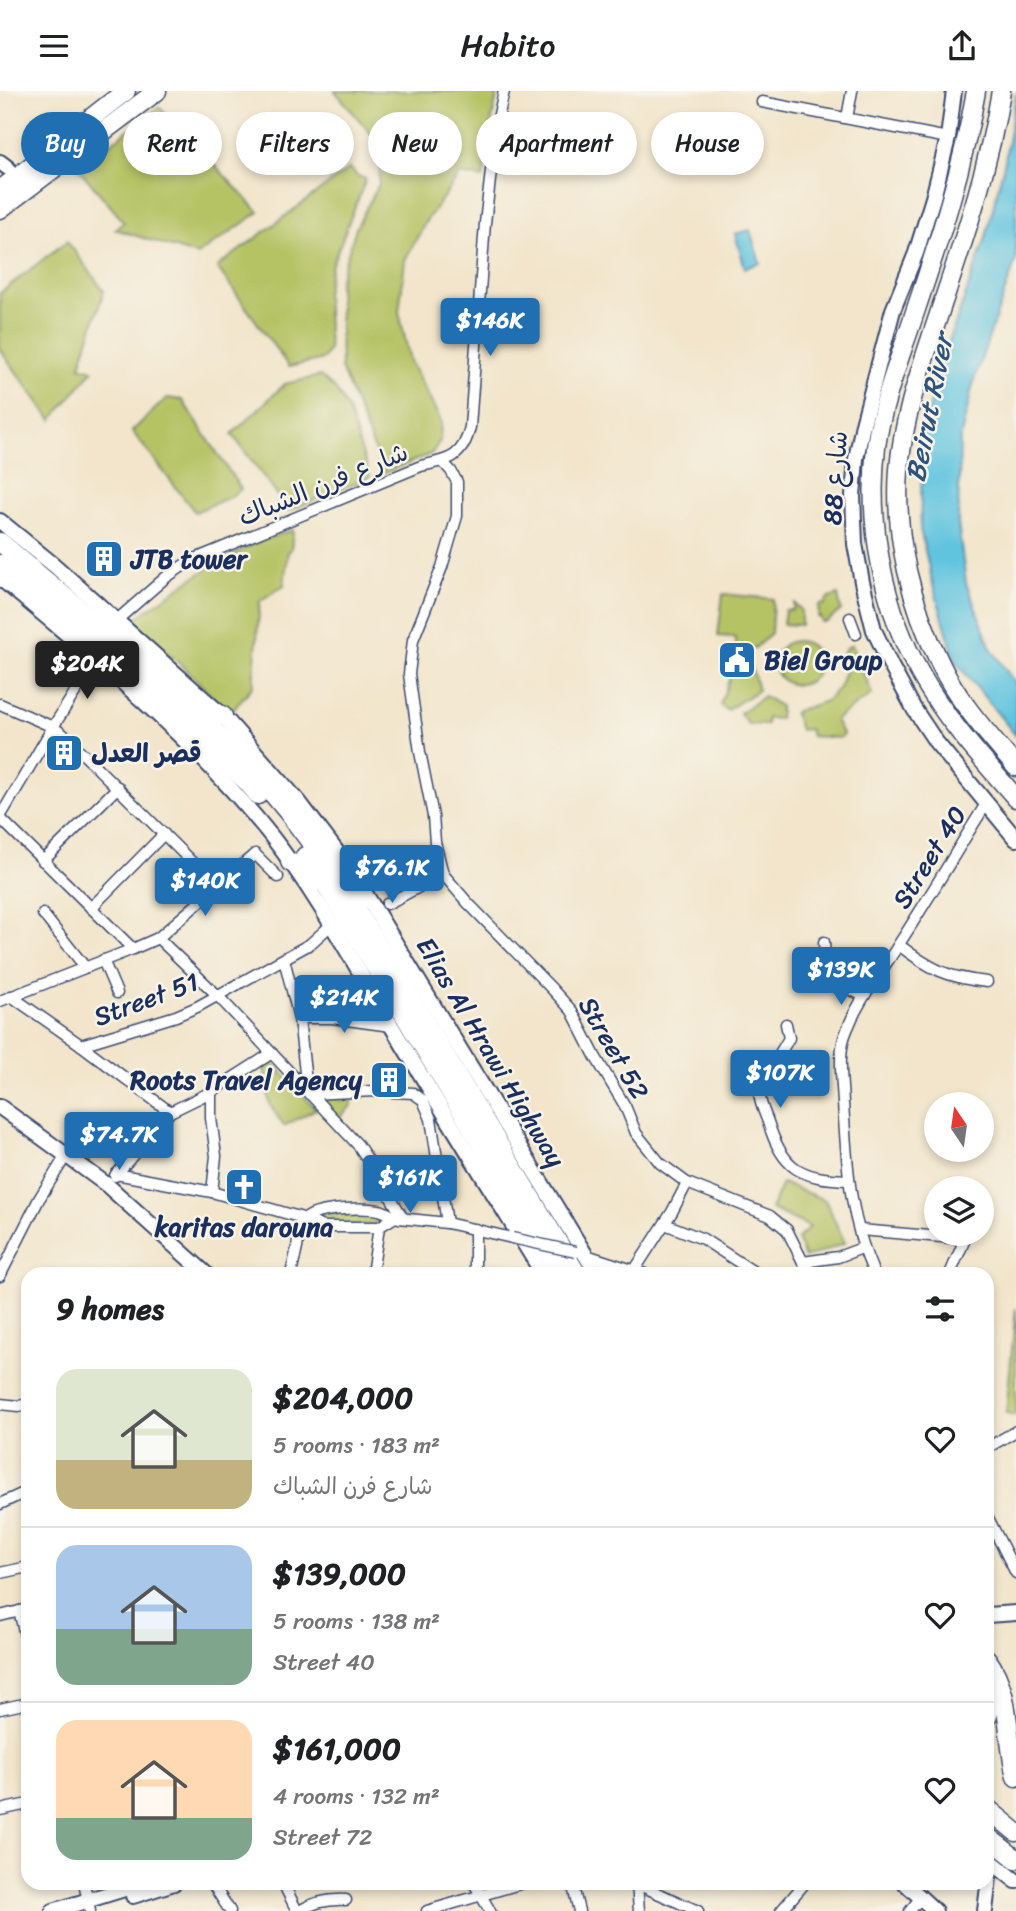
<!DOCTYPE html>
<html lang="en">
<head>
<meta charset="utf-8">
<style>
  :root { --surface:#fff; --page:#f6f6f6; --text:#202124; --muted:#757577; --line:#e0e0e0; --accent:#1f6fb2 }
  body { margin:0; font-family:Sriracha,"Playpen Sans Arabic",sans-serif; background:var(--page); color:var(--text); height:100vh; display:flex; flex-direction:column; font-size:26px; white-space:nowrap }
  * { box-sizing:border-box; margin:0 }
  p { font-size:23px; color:var(--muted) }
  .icon { flex:none; width:38px; height:38px; fill:none; stroke:currentColor; stroke-width:2; stroke-linecap:round; stroke-linejoin:round }
  .map { position:relative; flex:1; overflow:hidden }
  .side { position:absolute; left:21px; top:1176px; width:973px; height:623px; display:flex; flex-direction:column; background:var(--surface); border-radius:21px; box-shadow:0 4px 10px #0003 }
  .side>* { flex:none }
  .banner { position:absolute; left:21px; top:21px; width:975px; height:63px; display:flex; gap:14px }
  .needle { width:46px; rotate:347deg }
  .fabs { position:absolute; left:924px; top:1001px; display:grid; gap:14px }
  .fabs a { display:grid; place-items:center; width:70px; height:70px; border-radius:50%; background:var(--surface); box-shadow:0 4px 10px #0003; font-size:35px }
  .price { position:absolute; translate:-50% -60px; padding:0 16px; border-radius:7px; background:var(--accent); color:#fff; font-size:23px; line-height:46px; filter:drop-shadow(0 2px 4px #0008) }
  .price::after { content:''; position:absolute; left:50%; top:42px; width:21px; height:16px; margin-left:-10px; background:inherit; clip-path:polygon(0 0,100% 0,50% 100%) }
  .price.current { background:#222; color:#fff }
  ul { padding:0; list-style:none }
  li { display:flex; align-items:center; gap:21px; height:175px; padding:0 35px }
  li+li { border-top:2px solid var(--line) }
  li span { display:grid; place-items:center; flex:none; width:196px; height:140px; border-radius:21px; color:#555 }
  li>.icon { margin-inline-start:auto }
  span .icon { width:84px; height:84px; fill:#fffc; stroke-width:1 }
  li b { font-size:30px }
  h2 { display:flex; justify-content:space-between; align-items:center; height:84px; padding:0 35px; font-size:30px }
  .tag { padding:0 24px; border-radius:32px; background:var(--surface); box-shadow:0 4px 10px #0003; font-size:24px; line-height:63px }
  .tag.current { background:var(--accent); color:#fff }
  header { display:flex; justify-content:space-between; align-items:center; height:91px; padding:0 35px; background:var(--surface); font-size:32px; font-weight:600 }
  .map>svg:first-child { display:block }
  .green { fill:#b6c365; stroke:#687962; stroke-width:2 }
  .water { fill:#61c4df; stroke:#3e7a9e; stroke-width:2 }
  .lines { fill:none; stroke-linecap:round; stroke-linejoin:round }
  .street-casing { stroke:#3b4a6e; stroke-width:13 }
  .secondary-casing { stroke:#3b4a6e; stroke-width:18 }
  .highway-casing { stroke:#3b4a6e; stroke-width:21 }
  .street { stroke:#fff; stroke-width:10 }
  .secondary { stroke:#fff; stroke-width:14 }
  .highway { stroke:#fff; stroke-width:18 }
  .street-bridge-casing { stroke:#3b4a6e; stroke-width:13; stroke-linecap:butt }
  .street-bridge { stroke:#fff; stroke-width:10 }
  .labels { text-anchor:middle; dominant-baseline:central; stroke-width:5; stroke-linejoin:round; paint-order:stroke }
  .street-label { font-size:26px; fill:#1b2f5e; stroke:#f7f3e8 }
  .poi-label { font-size:26px; font-weight:bold; fill:#1b2f5e; stroke:#f7f3e8; text-anchor:start }
  .water-label { font-size:28px; font-style:italic; fill:#2c547e; stroke:#f7f3e8 }
</style>
</head>
<body>
<header><svg class="icon" aria-label="menu" viewBox="0 0 24 24"><path d="M4 6h16M4 12h16M4 18h16"/></svg>Habito<svg class="icon" aria-label="share" viewBox="0 0 24 24"><path d="M12 15V3M7 8l5-5 5 5M5 13v7h14v-7"/></svg></header>
<div class="map">
<svg width="1016" height="1820" viewBox="0 0 1016 1820">
  <rect width="100%" height="100%" fill="#f7f3e8"/>
  <filter id="ink" filterUnits="userSpaceOnUse"><feTurbulence type="fractalNoise" baseFrequency=".0143" numOctaves="2"/><feDisplacementMap in="SourceGraphic" scale="14" xChannelSelector="R" yChannelSelector="G"/><feConvolveMatrix kernelMatrix="1 2 1 2 8 2 1 2 1" color-interpolation-filters="sRGB"/></filter>
  <filter id="wash" filterUnits="userSpaceOnUse"><feTurbulence type="fractalNoise" baseFrequency=".00686" numOctaves="4" result="noise"/><feDisplacementMap in="SourceGraphic" scale="28" xChannelSelector="R" yChannelSelector="G"/><feGaussianBlur stdDeviation="1.57" result="paint"/><feColorMatrix in="noise" values="0 0 0 0 0 0 0 0 0 0 0 0 0 0 0 0 0 1.4 0 .05"/><feComposite in="paint" operator="in"/></filter>
  <g filter="url(#wash)">
    <rect width="100%" height="100%" fill="#f2e5cb"/>
    <g class="green">
      <polygon points="335,0 498,0 490,37 483,87 460,83 426,130 405,169 399,221 410,270 441,330 440,350 431,363 384,382 341,277 339,191 356,137 379,93 382,56"/>
      <polygon points="159,16 259,121 197,164 115,138 124,131 78,77"/>
      <polygon points="350,77 357,85 366,88 331,176 326,201 329,258 323,268 289,276 217,176"/>
      <polygon points="67,150 104,200 80,275 93,279 52,329 0,259 0,202"/>
      <polygon points="320,285 336,299 348,319 370,386 289,420 232,343 285,293"/>
      <polygon points="167,307 182,309 241,398 230,406 195,421 132,340"/>
      <path d="M293,439L291,459L288,460L284,494L260,510L253,595L229,623L186,578L131,531C181,494 233,456 293,439Z"/>
      <polygon points="723,503 773,508 771,542 755,557 736,557 735,546 718,545"/>
      <polygon points="838,504 841,519 827,531 822,531 820,526 818,526 819,514 825,513 827,508"/>
      <polygon points="794,512 801,519 801,534 783,533 785,519 793,519"/>
      <circle cx="797" cy="572" r="22"/>
      <polygon points="852,554 872,603 835,629 843,644 839,647 811,645 809,638 800,639 794,621 826,610 839,597 847,575 843,562 846,557"/>
      <polygon points="737,566 749,568 758,599 727,619 720,614 729,589 731,577 736,575"/>
      <polygon points="764,605 780,615 779,628 767,627 767,634 748,633 740,622"/>
      <polygon points="271,972 276,975 316,1018 284,1035 270,1014 264,977"/>
      <polygon points="310,1003 349,1005 352,1014 337,1029"/>
      <polygon points="782,1092 825,1109 845,1152 805,1167 797,1148 810,1136 771,1118"/>
      <polygon points="386,1121 386,1132 322,1136 310,1124 317,1122"/>
      <polygon points="1016,1216 1016,1324 1006,1322"/>
    </g>
    <g class="water">
      <polygon points="1016,2 1016,169 974,289 960,348 958,433 966,492 991,557 1016,594 1016,645 956,571 933,494 920,438 923,347 935,290 985,149 1005,69"/>
      <polygon points="750,139 760,172 745,177 735,143"/>
    </g>
  </g>
  <g filter="url(#ink)">
    <g class="lines">
      <defs>
        <g id="street">
          <polyline points="762,11 948,47"/>
          <polyline points="847,27 852,0"/>
          <polyline points="442,370 451,380 457,391 457,425 442,476 413,549 409,583 420,661 433,725 435,751 443,783 467,811 552,898 572,920 595,965 625,1015 636,1042 660,1072 687,1092 770,1125 787,1139 803,1171 812,1183"/>
          <polyline points="850,527 856,543"/>
          <path d="M117,529L165,487L190,470L421,375C449,369 463,367 470,336L485,132L496,37L504,0"/>
          <polyline points="0,613 53,636 64,644 218,797"/>
          <polyline points="0,726 53,636 96,568"/>
          <polyline points="0,727 133,858"/>
          <polyline points="43,770 118,696"/>
          <polyline points="387,813 443,783"/>
          <polyline points="91,817 164,743"/>
          <polyline points="43,823 85,876"/>
          <polyline points="158,847 217,904 358,1054 374,1078 403,1127"/>
          <polyline points="824,851 826,882 832,890 864,905"/>
          <path d="M899,854C930,878 948,887 987,891"/>
          <polyline points="284,868 299,927 307,1000"/>
          <polyline points="103,869 117,902"/>
          <polyline points="11,905 81,954 170,1021"/>
          <polyline points="0,910 133,858 158,847 255,763 278,786"/>
          <polyline points="299,927 332,927 391,935"/>
          <path d="M786,933L789,947C783,958 762,990 760,1000C758,1009 765,1022 768,1031C783,1079 800,1087 848,1089"/>
          <polyline points="81,954 176,925 197,916 310,853 331,834"/>
          <polyline points="211,1001 211,1027 216,1065 212,1101"/>
          <polyline points="309,1003 375,1000 413,1002 423,1009 431,1028 447,1132"/>
          <path d="M116,1083L212,1101L306,1128L322,1136H379L395,1126C390,1124 385,1120 379,1119C364,1116 316,1117 306,1128"/>
          <polyline points="115,1085 170,1021 211,1001 272,962"/>
          <polyline points="399,1127 447,1132 512,1147"/>
          <polyline points="665,1133 703,1148 757,1183"/>
          <polyline points="860,1139 965,1148 950,1183"/>
          <polyline points="583,1163 645,1183"/>
          <polyline points="803,1171 838,1166 862,1157"/>
          <polyline points="291,1183 297,1157 301,1127"/>
          <polyline points="372,1183 379,1136"/>
          <polyline points="475,1183 475,1138"/>
          <polyline points="632,1183 672,1121 687,1092"/>
          <path d="M874,1183C849,1126 847,1073 843,1012C842,988 837,961 847,939C859,907 882,881 899,853C929,807 957,759 986,713"/>
          <polyline points="0,1185 39,1108 67,1063"/>
          <polyline points="0,1313 19,1315 28,1313"/>
          <polyline points="987,1357 1016,1340"/>
          <polyline points="0,1413 28,1400"/>
          <polyline points="987,1425 1016,1482"/>
          <polyline points="0,1482 28,1476"/>
          <polyline points="19,1520 28,1556"/>
          <polyline points="0,1525 28,1518"/>
          <polyline points="0,1618 28,1612"/>
          <polyline points="0,1719 28,1713"/>
          <polyline points="84,1792 90,1820"/>
          <polyline points="212,1792 230,1820"/>
          <polyline points="283,1792 297,1820"/>
          <polyline points="474,1792 490,1820"/>
          <polyline points="572,1792 579,1820"/>
          <polyline points="637,1792 639,1820"/>
          <polyline points="637,1793 698,1820"/>
          <path d="M299,1820C314,1811 328,1808 346,1809"/>
          <polyline points="427,1820 523,1792"/>
          <polyline points="781,1820 805,1792"/>
          <polyline points="910,1820 921,1806"/>
        </g>
        <g id="secondary">
          <polyline points="954,0 948,47 933,107 916,162 893,219 863,333 856,368 853,405 855,453 862,491 874,539 891,575 914,618 936,651 1016,748"/>
          <polyline points="0,71 8,77"/>
          <polyline points="0,430 55,475 223,625 299,711 352,781 597,1183"/>
          <path d="M0,487C96,567 194,648 272,746C318,805 353,871 391,934C441,1018 492,1100 543,1183"/>
          <polyline points="0,1016 107,1094 206,1183"/>
          <polyline points="987,1524 1016,1522"/>
          <polyline points="987,1767 1016,1790"/>
          <polyline points="905,1792 935,1820"/>
          <polyline points="133,1805 174,1792"/>
          <polyline points="53,1820 144,1792"/>
          <polyline points="985,1820 991,1770"/>
        </g>
        <g id="highway">
          <path d="M976,0C963,77 939,150 914,224C900,267 882,311 876,356C867,434 883,518 922,586C948,631 982,668 1016,707"/>
          <path d="M1001,0C989,76 964,148 940,220C923,272 903,324 899,379C894,446 911,514 941,574C959,612 989,644 1016,676"/>
          <path d="M0,99C43,67 83,32 126,0"/>
          <polyline points="0,118 157,0"/>
          <polyline points="0,451 153,580 227,652 257,684 287,720 330,777 389,871 577,1183"/>
          <polyline points="0,473 141,591 247,691 258,704"/>
          <polyline points="190,605 201,613 223,625"/>
          <polyline points="305,765 319,783 382,887 559,1183"/>
          <polyline points="290,771 303,778 313,792"/>
          <polyline points="352,781 354,795 361,811"/>
          <path d="M987,1568C1012,1602 1006,1647 1016,1686"/>
          <path d="M987,1591C992,1602 992,1615 987,1627"/>
          <polyline points="987,1717 1016,1741"/>
          <polyline points="987,1745 1016,1768"/>
        </g>
      </defs>
      <use href="#street" class="street-casing"/>
      <use href="#secondary" class="secondary-casing"/>
      <use href="#highway" class="highway-casing"/>
      <use href="#street" class="street"/>
      <use href="#secondary" class="secondary"/>
      <use href="#highway" class="highway"/>
      <defs>
        <polyline id="street-bridge" points="512,1147 576,1161"/>
      </defs>
      <use href="#street-bridge" class="street-bridge-casing"/>
      <use href="#street-bridge" class="street-bridge"/>
    </g>
  </g>
  <defs>
    <symbol id="building-square" viewBox="-11 -11 22 22"><rect x="-9" y="-9" width="18" height="18" rx="4" fill="#1f6fb2" stroke="#f7f3e8"/><path d="M-4-6H4V6H1V3H-1V6H-4ZM-2.5-4.3h1.7v1.8h-1.7ZM.8-4.3h1.7v1.8H.8ZM-2.5-1h1.7V.8h-1.7ZM.8-1h1.7V.8H.8Z" fill="#fff"/></symbol>
    <symbol id="civic-square" viewBox="-11 -11 22 22"><rect x="-9" y="-9" width="18" height="18" rx="4" fill="#1f6fb2" stroke="#f7f3e8"/><path d="M-.6-6.5H3V-4.5H.6V-3L4-1V1h2V6H-6V1h2V-1L-.6-3ZM-1.2 2.5V6h2.4V2.5Z" fill="#fff"/></symbol>
    <symbol id="church-square" viewBox="-11 -11 22 22"><rect x="-9" y="-9" width="18" height="18" rx="4" fill="#1f6fb2" stroke="#f7f3e8"/><path d="M-1.2-6h2.4v3.5h3.3v2.4h-3.3V6h-2.4V-.1h-3.3v-2.4h3.3Z" fill="#fff"/></symbol>
  </defs>
  <g fill-rule="evenodd">
    <use href="#building-square" x="82" y="446" width="44" height="44"/>
    <use href="#civic-square" x="715" y="547" width="44" height="44"/>
    <use href="#building-square" x="42" y="640" width="44" height="44"/>
    <use href="#building-square" x="367" y="967" width="44" height="44"/>
    <use href="#church-square" x="222" y="1074" width="44" height="44"/>
  </g>
  <g class="labels">
    <g class="street-label">
      <text transform="translate(835 387) rotate(-86)">شارع 88</text>
      <text transform="translate(323 393) rotate(-22)">شارع فرن الشباك</text>
      <text transform="translate(929 766) rotate(-58)">Street 40</text>
      <text transform="translate(146 908) rotate(-20)">Street 51</text>
      <text transform="translate(614 957) rotate(60)">Street 52</text>
      <text transform="translate(491 961) rotate(59)">Elias Al Hrawi Highway</text>
    </g>
    <g class="poi-label">
      <text x="131" y="468">JTB tower</text>
      <text x="764" y="569">Biel Group</text>
      <text x="91" y="662">قصر العدل</text>
      <text x="362" y="989" text-anchor="end">Roots Travel Agency</text>
      <text x="244" y="1136" text-anchor="middle">karitas darouna</text>
    </g>
    <g class="water-label">
      <text transform="translate(929 317) rotate(-79)">Beirut River</text>
    </g>
  </g>
</svg>
<div class="fabs">
<a><svg class="needle" viewBox="-14 -14 28 28"><path d="M0-13l5 13h-10z" fill="#e53935"/><path d="M0 13l5-13h-10z" fill="#757577"/></svg></a>
<a><svg class="icon" aria-label="layers" viewBox="0 0 24 24"><path d="M12 4l9 5-9 5-9-5zM3 14l9 5 9-5"/></svg></a>
</div>
<b class="price" style="left:490px;top:267px">$146K</b>
<b class="price current" style="left:87px;top:610px">$204K</b>
<b class="price" style="left:392px;top:814px">$76.1K</b>
<b class="price" style="left:205px;top:827px">$140K</b>
<b class="price" style="left:841px;top:916px">$139K</b>
<b class="price" style="left:344px;top:944px">$214K</b>
<b class="price" style="left:780px;top:1019px">$107K</b>
<b class="price" style="left:119px;top:1081px">$74.7K</b>
<b class="price" style="left:410px;top:1124px">$161K</b>
<div class="banner">
<a class="tag current">Buy</a>
<a class="tag">Rent</a>
<a class="tag">Filters</a>
<a class="tag">New</a>
<a class="tag">Apartment</a>
<a class="tag">House</a>
</div>
<section class="side">
<h2>9 homes<svg class="icon" aria-label="filters" viewBox="0 0 24 24"><path d="M4 7h16M4 17h16"/><circle cx="9" cy="7" r="2"/><circle cx="15" cy="17" r="2"/></svg></h2>
<ul>
<li><span style="background:linear-gradient(#dfe7d0 65%,#c2b280 0)"><svg class="icon" aria-label="home" viewBox="0 0 24 24"><path d="M3 11l9-7 9 7M6 9v11h12V9"/></svg></span><div><b>$204,000</b><p>5 rooms · 183 m²</p><p>شارع فرن الشباك</p></div><svg class="icon" aria-label="heart" viewBox="0 0 24 24"><path d="M12 20l-8-8c-3-5 5-10 8-4 3-6 11-1 8 4z"/></svg></li>
<li><span style="background:linear-gradient(#a9c7e8 60%,#7fa58c 0)"><svg class="icon" aria-label="home" viewBox="0 0 24 24"><path d="M3 11l9-7 9 7M6 9v11h12V9"/></svg></span><div><b>$139,000</b><p>5 rooms · 138 m²</p><p>Street 40</p></div><svg class="icon" aria-label="heart" viewBox="0 0 24 24"><path d="M12 20l-8-8c-3-5 5-10 8-4 3-6 11-1 8 4z"/></svg></li>
<li><span style="background:linear-gradient(#ffd9b3 70%,#7fa58c 0)"><svg class="icon" aria-label="home" viewBox="0 0 24 24"><path d="M3 11l9-7 9 7M6 9v11h12V9"/></svg></span><div><b>$161,000</b><p>4 rooms · 132 m²</p><p>Street 72</p></div><svg class="icon" aria-label="heart" viewBox="0 0 24 24"><path d="M12 20l-8-8c-3-5 5-10 8-4 3-6 11-1 8 4z"/></svg></li>
</ul>
</section>
</div>
</body>
</html>
